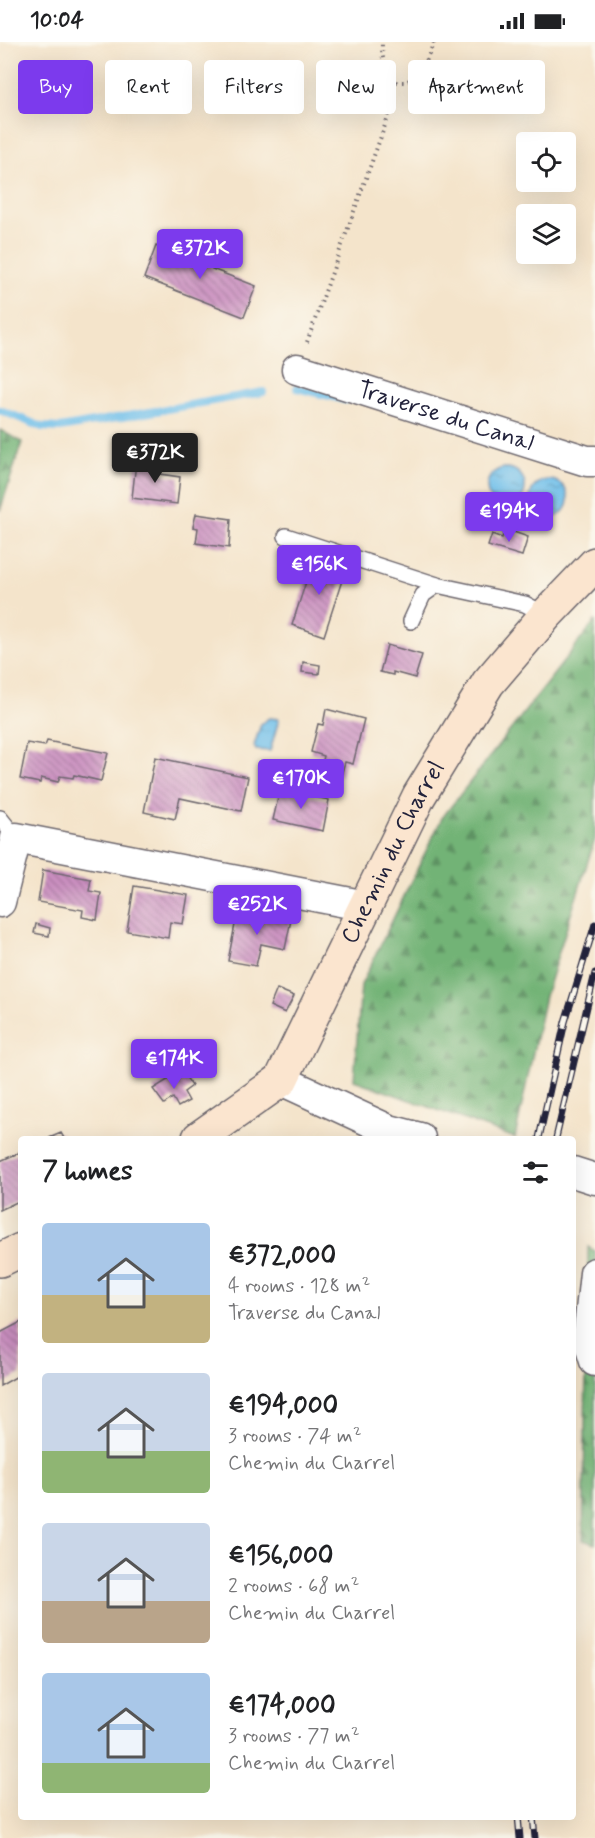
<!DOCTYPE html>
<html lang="en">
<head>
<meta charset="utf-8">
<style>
  :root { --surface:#fff; --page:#f2f2f2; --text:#202124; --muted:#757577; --accent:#7c3aed }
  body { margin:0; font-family:Mynerve,sans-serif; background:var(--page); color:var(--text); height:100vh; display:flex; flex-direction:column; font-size:22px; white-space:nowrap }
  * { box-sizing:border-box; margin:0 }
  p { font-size:20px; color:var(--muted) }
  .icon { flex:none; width:33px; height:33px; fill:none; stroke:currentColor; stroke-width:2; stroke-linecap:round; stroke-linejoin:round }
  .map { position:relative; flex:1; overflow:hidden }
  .sheet { position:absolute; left:18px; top:1094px; width:558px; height:684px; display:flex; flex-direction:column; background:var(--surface); border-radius:6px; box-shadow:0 6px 24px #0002 }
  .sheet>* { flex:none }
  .banner { position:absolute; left:18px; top:18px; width:560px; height:54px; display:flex; gap:12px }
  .controls { position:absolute; left:516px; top:90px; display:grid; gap:12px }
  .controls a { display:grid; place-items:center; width:60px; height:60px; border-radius:6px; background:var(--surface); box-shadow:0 6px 24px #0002; font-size:30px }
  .price { position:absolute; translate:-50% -51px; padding:0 14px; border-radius:6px; background:var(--accent); color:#fff; font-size:20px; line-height:39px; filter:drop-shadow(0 2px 3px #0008) }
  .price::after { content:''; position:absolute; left:50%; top:36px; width:18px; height:14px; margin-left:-9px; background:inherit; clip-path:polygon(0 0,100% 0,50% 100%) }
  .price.current { background:#222; color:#fff }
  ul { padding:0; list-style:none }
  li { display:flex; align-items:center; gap:18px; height:150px; padding:0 24px }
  li span { display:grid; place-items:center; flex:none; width:168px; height:120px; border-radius:6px; color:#555 }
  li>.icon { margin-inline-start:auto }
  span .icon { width:72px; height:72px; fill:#fffc; stroke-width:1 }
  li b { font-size:26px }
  h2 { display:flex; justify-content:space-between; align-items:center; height:72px; padding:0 24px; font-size:26px }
  .tag { padding:0 21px; border-radius:6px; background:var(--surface); box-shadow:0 6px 24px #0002; font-size:21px; line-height:54px }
  .tag.current { background:var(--accent); color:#fff }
  .status { display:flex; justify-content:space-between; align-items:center; height:42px; padding:0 30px; background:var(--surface); direction:ltr }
  .status svg { height:16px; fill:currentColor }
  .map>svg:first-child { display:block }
  .forest { fill:url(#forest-firs); stroke:#4a6a58; stroke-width:1.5 }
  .water { fill:url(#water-ripples); stroke:#487092; stroke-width:1.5 }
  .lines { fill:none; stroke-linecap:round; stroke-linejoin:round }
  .stream { stroke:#6fbfea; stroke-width:8 }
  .building { fill:url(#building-back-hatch) }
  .lane-casing { stroke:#6c666d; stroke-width:18 }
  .street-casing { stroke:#6c666d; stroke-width:33 }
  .secondary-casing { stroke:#6c666d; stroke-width:36 }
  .path { stroke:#6c666d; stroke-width:4; stroke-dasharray:1.5 4.5; stroke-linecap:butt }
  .lane { stroke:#fff; stroke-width:15 }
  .street { stroke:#fff; stroke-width:30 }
  .secondary { stroke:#fbe5cf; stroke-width:33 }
  .rail-casing { stroke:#22223b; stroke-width:7 }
  .rail { stroke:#fbf7ec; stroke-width:4.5; stroke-dasharray:14; stroke-linecap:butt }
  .labels { text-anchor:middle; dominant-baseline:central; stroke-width:6; stroke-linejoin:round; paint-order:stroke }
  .street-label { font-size:24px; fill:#22223b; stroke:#fbf7ec }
</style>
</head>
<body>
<div class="status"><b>10:04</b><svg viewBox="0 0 49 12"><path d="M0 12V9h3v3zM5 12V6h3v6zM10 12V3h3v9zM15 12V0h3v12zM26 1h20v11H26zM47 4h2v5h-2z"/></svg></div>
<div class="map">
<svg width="595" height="1796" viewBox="0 0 595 1796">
  <defs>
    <pattern id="forest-firs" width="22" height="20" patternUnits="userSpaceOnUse" patternTransform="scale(1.5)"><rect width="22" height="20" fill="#72b376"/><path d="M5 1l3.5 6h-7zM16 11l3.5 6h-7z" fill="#5d9162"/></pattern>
    <pattern id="water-ripples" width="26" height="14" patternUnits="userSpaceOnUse" patternTransform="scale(1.5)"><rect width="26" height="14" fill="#6fbfea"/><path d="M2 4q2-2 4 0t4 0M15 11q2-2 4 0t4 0" fill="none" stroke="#5b9bbf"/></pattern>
    <pattern id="building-back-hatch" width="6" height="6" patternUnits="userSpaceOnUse" patternTransform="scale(1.5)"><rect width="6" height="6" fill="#ca8fc0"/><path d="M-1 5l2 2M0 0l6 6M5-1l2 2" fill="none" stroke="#a4749d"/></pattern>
  </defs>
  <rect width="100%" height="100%" fill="#fbf7ec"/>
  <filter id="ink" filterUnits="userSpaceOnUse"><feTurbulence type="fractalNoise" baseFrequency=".0167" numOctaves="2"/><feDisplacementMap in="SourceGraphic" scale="12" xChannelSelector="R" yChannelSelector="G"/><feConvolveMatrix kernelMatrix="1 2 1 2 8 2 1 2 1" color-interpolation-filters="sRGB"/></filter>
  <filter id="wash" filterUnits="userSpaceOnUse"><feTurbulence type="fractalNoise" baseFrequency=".008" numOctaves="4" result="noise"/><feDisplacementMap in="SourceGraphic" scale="24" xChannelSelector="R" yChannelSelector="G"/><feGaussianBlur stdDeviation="1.35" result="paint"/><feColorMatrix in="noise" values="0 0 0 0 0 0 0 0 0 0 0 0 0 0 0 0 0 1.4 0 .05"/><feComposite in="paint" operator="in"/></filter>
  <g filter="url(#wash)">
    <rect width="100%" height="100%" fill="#f4e4cb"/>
    <g class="forest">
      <polygon points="0,388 22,400 0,469"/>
      <polygon points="595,579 595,797 545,954 515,1096 354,1038 361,943 442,776"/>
      <polygon points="588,1205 595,1209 595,1502 583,1498"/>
    </g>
    <g class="water">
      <circle cx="506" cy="445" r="19"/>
      <circle cx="549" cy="457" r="19"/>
      <polygon points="269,676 279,677 270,709 256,708 254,704 261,682"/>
    </g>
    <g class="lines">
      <g class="stream">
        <polyline points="297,346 346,358"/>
        <polyline points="0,368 42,385 60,386 263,350"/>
      </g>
    </g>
    <g id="blocks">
      <g class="building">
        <polygon points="156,204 194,219 200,204 219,212 212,227 256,244 244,275 144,236"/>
        <polygon points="136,420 161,422 160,432 180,435 177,462 132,456"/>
        <polygon points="196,472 231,477 229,506 196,501 198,486 193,485"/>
        <polygon points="505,487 528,495 522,514 488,504 492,492 502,496"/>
        <polygon points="314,515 346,526 324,594 292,583"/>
        <polygon points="387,603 422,613 415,636 393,630 393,633 380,630"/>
        <polygon points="303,620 320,623 319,632 302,630"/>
        <polygon points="326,667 364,677 353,722 345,720 341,734 321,727 324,714 311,710 318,682 323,683"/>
        <polygon points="47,699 108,711 101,739 74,733 73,736 60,734 58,740 41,736 40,741 20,737 27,701 45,704"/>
        <polygon points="155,715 248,735 241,769 180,756 175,777 144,770"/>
        <polygon points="280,747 329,758 323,789 273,778"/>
        <polygon points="43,828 91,837 89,849 101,851 97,878 82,875 83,868 38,860"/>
        <polygon points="134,844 188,853 183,882 170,880 168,896 127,889"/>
        <polygon points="238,867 291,878 285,907 261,902 256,924 228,919"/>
        <polygon points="36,882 50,886 49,894 34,891"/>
        <polygon points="277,947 294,954 285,971 270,964"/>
        <polygon points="182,1029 192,1044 184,1050 189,1059 178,1065 173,1056 164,1062 153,1047"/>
        <polygon points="61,1091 64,1096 49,1096"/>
        <polygon points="21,1110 21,1158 0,1168 0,1119"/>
        <polygon points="21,1280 21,1332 0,1344 0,1291"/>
      </g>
    </g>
  </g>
  <g filter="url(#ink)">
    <use href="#blocks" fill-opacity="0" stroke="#6c666d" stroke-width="1.5"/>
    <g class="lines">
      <defs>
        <g id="lane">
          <polyline points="286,494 437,543"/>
          <polyline points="411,579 423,553 437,543 525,562 546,573"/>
          <polyline points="0,776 16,796"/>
        </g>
        <g id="street">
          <path id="s1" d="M297,327L587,419H595"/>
          <polyline points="0,860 16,796 366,864"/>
          <polyline points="281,1038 389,1088 420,1096"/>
          <polyline points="573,1130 595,1137"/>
          <polyline points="595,1231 588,1297 595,1319"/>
        </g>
        <g id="secondary">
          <path id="s2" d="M199,1096L281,1038L419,754L488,641L546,573L595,522"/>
          <polyline points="0,1218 21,1208"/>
        </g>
      </defs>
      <use href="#lane" class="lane-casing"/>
      <use href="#street" class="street-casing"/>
      <use href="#secondary" class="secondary-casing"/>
      <g class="path">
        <polyline points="390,40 405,40 420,34 434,0"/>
        <path d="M307,300L393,61C390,40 381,21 382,0"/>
      </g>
      <use href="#lane" class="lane"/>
      <use href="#street" class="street"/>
      <use href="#secondary" class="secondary"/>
      <defs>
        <g id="rail">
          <polyline points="539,1096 565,980 595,882"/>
          <polyline points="556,1096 595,931"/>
          <polyline points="518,1774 520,1796"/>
          <polyline points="533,1774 535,1796"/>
        </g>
      </defs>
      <use href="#rail" class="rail-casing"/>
      <use href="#rail" class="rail"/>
    </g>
  </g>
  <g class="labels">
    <g class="street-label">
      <text stroke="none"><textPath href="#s1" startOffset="156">Traverse du Canal</textPath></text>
      <text stroke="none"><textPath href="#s2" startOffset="354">Chemin du Charrel</textPath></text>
    </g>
  </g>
</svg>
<div class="controls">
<a><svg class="icon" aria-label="locate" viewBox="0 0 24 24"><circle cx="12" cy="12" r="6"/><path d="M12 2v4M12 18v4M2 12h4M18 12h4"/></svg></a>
<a><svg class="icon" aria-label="layers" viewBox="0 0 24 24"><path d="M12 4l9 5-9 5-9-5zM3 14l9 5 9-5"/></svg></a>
</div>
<b class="price" style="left:200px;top:238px">€372K</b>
<b class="price current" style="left:155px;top:442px">€372K</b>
<b class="price" style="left:509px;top:501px">€194K</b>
<b class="price" style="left:319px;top:554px">€156K</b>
<b class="price" style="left:301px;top:768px">€170K</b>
<b class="price" style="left:257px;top:894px">€252K</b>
<b class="price" style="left:174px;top:1048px">€174K</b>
<div class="banner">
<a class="tag current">Buy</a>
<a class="tag">Rent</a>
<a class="tag">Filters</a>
<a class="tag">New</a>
<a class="tag">Apartment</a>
</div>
<section class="sheet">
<h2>7 homes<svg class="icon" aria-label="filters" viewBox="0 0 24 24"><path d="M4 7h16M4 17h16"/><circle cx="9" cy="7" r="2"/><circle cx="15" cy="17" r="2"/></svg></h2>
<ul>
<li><span style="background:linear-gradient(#a9c7e8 60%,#c2b280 0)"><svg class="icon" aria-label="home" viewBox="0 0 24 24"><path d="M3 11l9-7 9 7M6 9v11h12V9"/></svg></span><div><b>€372,000</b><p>4 rooms · 128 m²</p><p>Traverse du Canal</p></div></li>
<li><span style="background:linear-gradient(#c9d6e8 65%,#8fb573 0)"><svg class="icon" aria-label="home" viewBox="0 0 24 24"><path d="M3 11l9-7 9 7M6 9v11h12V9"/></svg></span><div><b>€194,000</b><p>3 rooms · 74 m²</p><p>Chemin du Charrel</p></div></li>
<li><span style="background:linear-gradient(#c9d6e8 65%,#b9a48a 0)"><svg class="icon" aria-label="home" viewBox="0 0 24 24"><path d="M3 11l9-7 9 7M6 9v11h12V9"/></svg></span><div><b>€156,000</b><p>2 rooms · 68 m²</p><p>Chemin du Charrel</p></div></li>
<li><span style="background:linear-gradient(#a9c7e8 75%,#8fb573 0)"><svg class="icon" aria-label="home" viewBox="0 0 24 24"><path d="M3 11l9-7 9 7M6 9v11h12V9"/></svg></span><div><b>€174,000</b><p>3 rooms · 77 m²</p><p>Chemin du Charrel</p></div></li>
</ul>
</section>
</div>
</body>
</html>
